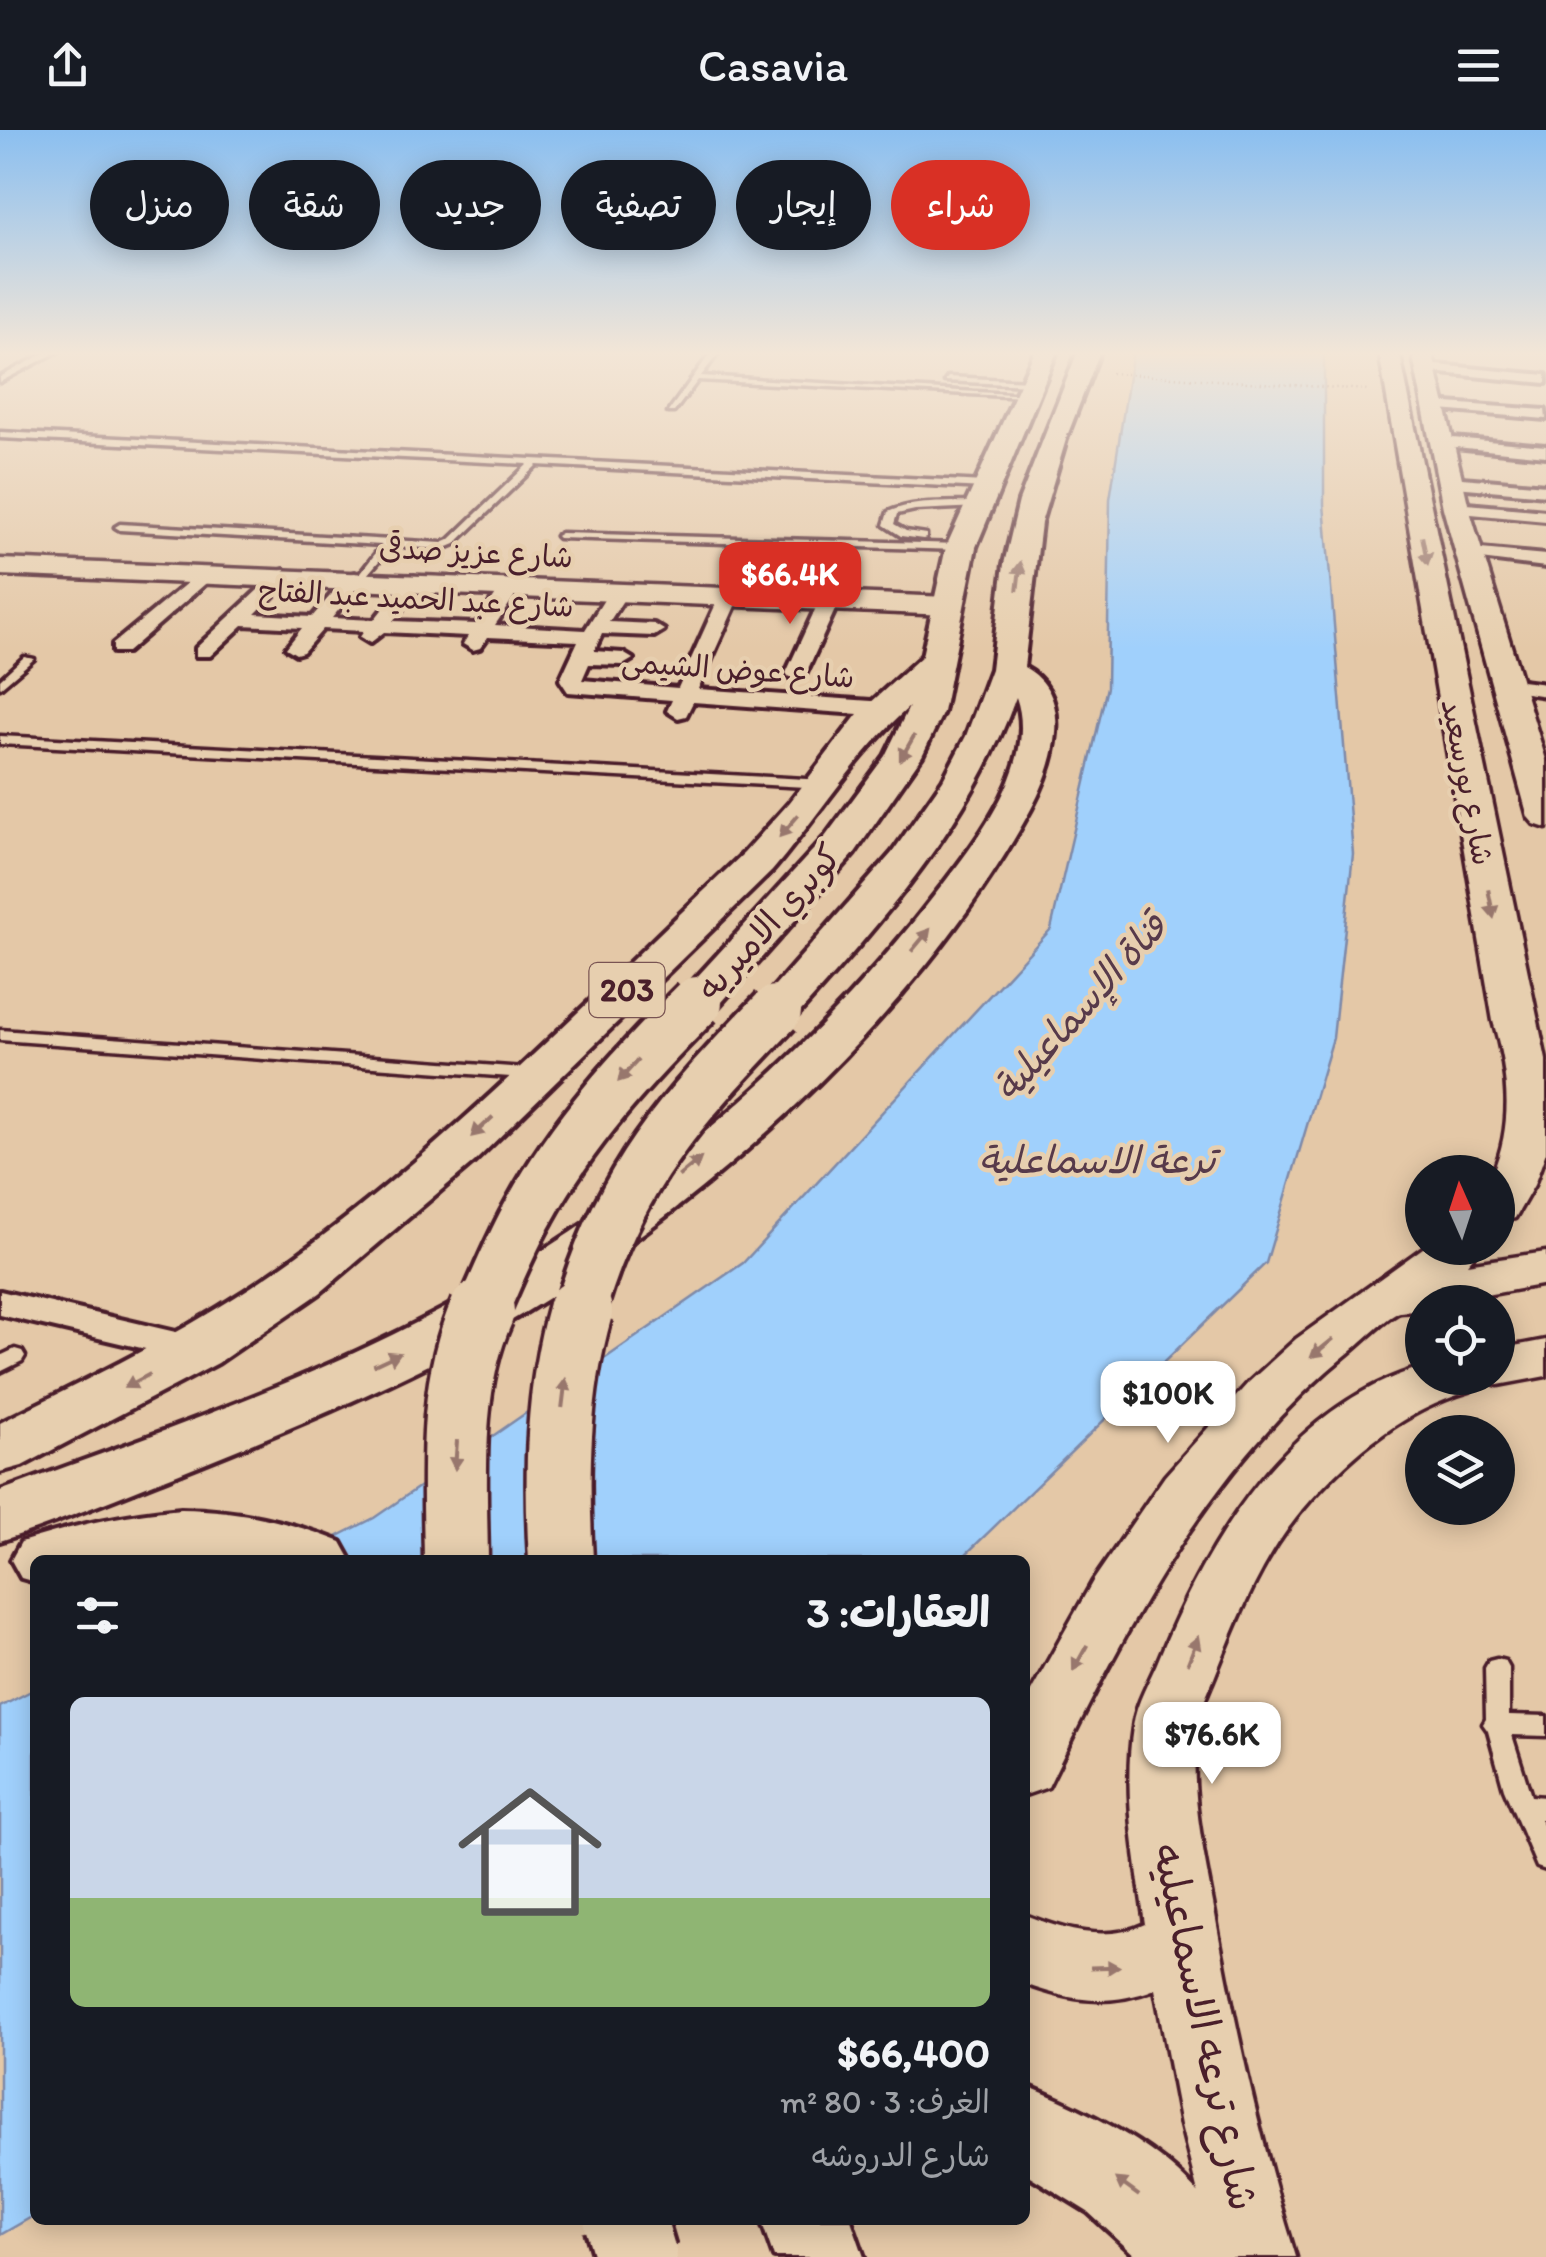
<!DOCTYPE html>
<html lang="ar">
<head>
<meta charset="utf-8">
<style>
  :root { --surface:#171b24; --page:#242831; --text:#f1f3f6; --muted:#9ea1a6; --line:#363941; --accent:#d93025 }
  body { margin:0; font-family:Itim,"Playpen Sans Arabic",sans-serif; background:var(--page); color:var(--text); direction:rtl; height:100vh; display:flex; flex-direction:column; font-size:38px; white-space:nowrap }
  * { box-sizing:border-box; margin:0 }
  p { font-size:32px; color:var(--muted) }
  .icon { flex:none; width:55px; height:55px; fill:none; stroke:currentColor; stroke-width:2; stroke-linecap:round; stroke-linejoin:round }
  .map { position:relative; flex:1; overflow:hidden; direction:ltr }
  .side { position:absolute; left:30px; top:1425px; width:1000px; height:670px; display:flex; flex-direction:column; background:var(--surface); border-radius:15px; box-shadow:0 5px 25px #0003; direction:rtl }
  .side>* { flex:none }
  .banner { position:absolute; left:30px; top:30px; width:1000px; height:90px; direction:rtl; display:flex; gap:20px }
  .needle { width:65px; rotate:357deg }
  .tools { position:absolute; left:1405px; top:1025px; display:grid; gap:20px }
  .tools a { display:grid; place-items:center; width:110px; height:110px; border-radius:50%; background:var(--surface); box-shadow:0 5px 25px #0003; font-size:50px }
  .price { position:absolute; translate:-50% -85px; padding:0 22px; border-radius:20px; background:#fff; color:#222; font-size:32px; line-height:65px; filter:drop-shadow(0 2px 5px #0008) }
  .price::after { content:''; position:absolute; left:50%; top:60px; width:30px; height:22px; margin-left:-15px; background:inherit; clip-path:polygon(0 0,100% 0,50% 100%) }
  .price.on { background:var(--accent); color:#fff }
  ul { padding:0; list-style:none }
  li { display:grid; align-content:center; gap:20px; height:530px; padding:0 40px }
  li+li { border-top:2px solid var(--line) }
  li span { display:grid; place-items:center; height:310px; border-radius:15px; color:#555 }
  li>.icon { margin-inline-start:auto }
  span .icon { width:180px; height:180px; fill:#fffc; stroke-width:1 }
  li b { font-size:42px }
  h2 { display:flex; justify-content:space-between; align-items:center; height:120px; padding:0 40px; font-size:42px }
  .chip { padding:0 35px; border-radius:45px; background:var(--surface); box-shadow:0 5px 25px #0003; font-size:35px; line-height:90px }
  .chip.on { background:var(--accent); color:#fff }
  header { display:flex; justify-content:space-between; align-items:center; height:130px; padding:0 40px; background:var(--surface); font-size:45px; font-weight:600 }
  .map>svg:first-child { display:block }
  .water { fill:#a0d0fc; stroke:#7e89a8; stroke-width:2.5 }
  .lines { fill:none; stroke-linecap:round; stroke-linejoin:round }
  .lane-casing { stroke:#4a1f2b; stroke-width:7 }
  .street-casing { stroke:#4a1f2b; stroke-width:8 }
  .secondary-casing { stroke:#4a1f2b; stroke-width:7 }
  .primary-casing { stroke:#4a1f2b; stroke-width:8 }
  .path { stroke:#4a1f2b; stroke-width:2.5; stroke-dasharray:1 4; stroke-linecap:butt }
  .lane { fill:#e7cfaf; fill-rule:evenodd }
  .street { fill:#e7cfaf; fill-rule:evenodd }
  .secondary { fill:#e7cfaf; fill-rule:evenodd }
  .primary { fill:#e7cfaf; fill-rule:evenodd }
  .primary-bridge-far2-casing { stroke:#4a1f2b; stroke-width:58; stroke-linecap:butt }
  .primary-bridge-far1-casing { stroke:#4a1f2b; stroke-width:71; stroke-linecap:butt }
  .primary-bridge-casing { stroke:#4a1f2b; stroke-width:89; stroke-linecap:butt }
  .primary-bridge-far2 { stroke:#e7cfaf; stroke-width:50 }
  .primary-bridge-far1 { stroke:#e7cfaf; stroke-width:64 }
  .primary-bridge { stroke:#e7cfaf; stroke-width:81 }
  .oneway { fill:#98776d }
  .labels { text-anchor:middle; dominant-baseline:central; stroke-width:9; stroke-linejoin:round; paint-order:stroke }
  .far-street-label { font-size:30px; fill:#4a1f2b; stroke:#e7cfaf }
  .shield { fill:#e7cfaf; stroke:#795453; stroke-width:2.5 }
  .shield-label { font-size:32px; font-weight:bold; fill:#4a1f2b }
  .street-label { font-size:35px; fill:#4a1f2b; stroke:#e7cfaf }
  .water-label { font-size:38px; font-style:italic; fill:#573a4a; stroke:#e7cfaf }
  .near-street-label { font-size:42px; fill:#4a1f2b; stroke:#e7cfaf }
</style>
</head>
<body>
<header><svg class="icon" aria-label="menu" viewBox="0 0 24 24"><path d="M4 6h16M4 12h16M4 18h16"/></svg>Casavia<svg class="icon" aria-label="share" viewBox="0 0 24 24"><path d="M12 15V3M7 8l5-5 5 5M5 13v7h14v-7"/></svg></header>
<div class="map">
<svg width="1546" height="2127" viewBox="0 0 1546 2127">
  <rect width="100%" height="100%" fill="#e4c8a7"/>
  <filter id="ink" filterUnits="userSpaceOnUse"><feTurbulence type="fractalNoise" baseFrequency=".01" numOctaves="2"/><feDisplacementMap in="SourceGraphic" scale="20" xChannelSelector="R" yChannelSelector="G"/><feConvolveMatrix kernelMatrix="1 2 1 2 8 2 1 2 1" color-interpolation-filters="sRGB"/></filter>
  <g filter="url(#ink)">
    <g class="water">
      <polygon points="1133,221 1324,221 1324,374 1353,724 1333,908 1266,1133 960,1430 291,1430 374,1388 743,1133 1051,799 1107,557 1110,369"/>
      <polygon points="35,1559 35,2085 0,2105 0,1577"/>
    </g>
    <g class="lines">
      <defs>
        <g id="lane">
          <polygon points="49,221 59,221 0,252 0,247"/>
          <polygon points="712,221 720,221 701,246 1030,265 1026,267 698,250 674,282 668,282"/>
          <polygon points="948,247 1031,251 1035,253 1031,255 945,251"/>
          <polygon points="0,302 985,352 990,355 985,358 537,335 455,414 443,419 392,416 360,453 355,450 382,415 120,400 115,397 120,394 442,413 449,410 528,334 0,308"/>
          <path d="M976,372L979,373V377L915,380L897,384L894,394L906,401L926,404V408L923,409L901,406L884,395L888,382C914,370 947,373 976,372Z"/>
          <polygon points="561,403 961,414 966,417 961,420 558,408 556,406"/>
          <polygon points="24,527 34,529 0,558 0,549"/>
          <polygon points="0,606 824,650 830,654 824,658 0,614"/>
          <polygon points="0,900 538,939 546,944 538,949 0,910"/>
          <polygon points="15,1219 22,1221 25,1226 22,1231 0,1242 0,1226"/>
          <polygon points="1497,1529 1505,1531 1509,1538 1509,1585 1546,1586 1546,1606 1512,1605 1531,1666 1546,1667 1546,1689 1540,1689 1546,1701 1546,1740 1537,1737 1504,1659 1488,1601 1483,1594 1486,1589 1485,1538 1489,1531"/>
        </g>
        <g id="street">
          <polygon points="1426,234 1546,245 1546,253 1421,241 1419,238"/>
          <polygon points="1433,272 1545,280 1546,289 1428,279 1426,276"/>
          <polygon points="1441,307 1546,316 1546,326 1435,315 1435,309"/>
          <polygon points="1450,347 1546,355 1546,365 1444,356 1444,348"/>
          <polygon points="1456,373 1546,381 1546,391 1450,382 1450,374"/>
          <polygon points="1470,418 1546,425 1546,437 1464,427 1464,419"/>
          <polygon points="205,438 212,440 212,448 127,522 113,522 113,514"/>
          <polygon points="284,440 293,446 255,484 312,487 348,445 355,443 364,449 332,488 374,490 407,448 414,446 423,452 393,491 476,494 504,453 511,451 521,457 495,495 585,500 612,457 626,457 629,461 609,492 654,494 664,500 654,506 602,504 594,521 623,523 633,529 623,535 589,534 582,550 678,558 719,467 729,461 739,467 698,559 886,572 897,579 886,586 693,572 686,586 678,588 667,581 672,570 568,562 560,550 578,511 488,507 480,518 473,520 463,514 468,506 384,502 370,513 360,507 364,501 323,499 303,522 296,524 286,518 302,498 243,495 210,526 196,526 196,518 277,442"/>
          <polygon points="829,465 839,471 806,543 803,547 789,547 786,543 819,471"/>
          <polygon points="1506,549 1546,554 1546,566 1499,559 1495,555 1499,551"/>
          <polygon points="0,1161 197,1207 210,1210 215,1219 210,1228 197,1231 0,1185"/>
        </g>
        <g id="secondary">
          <path d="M1379,221H1399L1546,930V1022L1534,1055L1515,1088L1498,1092V1042H1493C1514,993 1508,941 1493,891Z"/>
          <polygon points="1412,221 1432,221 1469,378 1546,630 1546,698 1534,694 1528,687 1443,378"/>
          <polygon points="0,429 948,467 958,470 962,476 958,482 948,485 0,445"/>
          <path d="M1423,1118H1480L1467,1134L1546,1122V1154L1447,1172H1422V1180C1415,1182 1406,1181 1400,1182C1389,1185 1362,1212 1352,1220C1210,1334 1126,1497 1048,1657L1025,1665V1572L1093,1451L1165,1346L1249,1252L1296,1209Z"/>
          <polygon points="1546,1210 1546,1246 1498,1255 1478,1248 1498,1248 1498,1219"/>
          <path d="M1422,1237V1248H1478L1470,1261C1405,1280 1355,1321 1310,1371C1265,1421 1241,1481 1216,1543C1210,1559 1201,1575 1198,1593C1188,1652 1202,1715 1213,1773C1234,1893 1260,2011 1296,2127H1214L1181,1995L1155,1859C1109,1877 1070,1871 1025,1854V1785C1063,1800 1106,1813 1145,1794C1136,1729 1123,1662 1133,1597C1136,1572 1151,1549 1160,1526C1209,1407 1290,1275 1422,1237Z"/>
        </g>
        <g id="primary">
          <path d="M1035,221H1057L976,417L943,582L922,626L854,724L713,882L697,886L681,882L674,872L825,707L885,626L909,577C856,624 818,687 772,741L474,1032L320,1163L218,1233L22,1336L0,1342V1293C96,1245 191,1200 279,1138C444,1022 596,862 744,723L790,672L857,585L922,526L946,417Z"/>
          <path d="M1078,221H1100L1067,306L1041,393L1024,537C1078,566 1053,638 1031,679C917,890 689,1093 481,1208C383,1261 280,1303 177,1344C118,1367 60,1392 0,1411V1361C148,1306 301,1255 441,1180C634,1077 808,931 941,757C978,709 1039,632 1016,567C970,694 881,792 792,891L776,895L760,891L753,881L892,723L943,650L966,606L991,539L1004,434L1019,371Z"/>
          <path d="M181,1379C239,1380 288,1391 341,1412L351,1430H35V1452L21,1448L11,1430L21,1412C74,1395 126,1384 181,1379Z"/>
          <path d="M1025,1955C1111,1991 1202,2037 1239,2127H1137L1088,2082L1025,2043Z"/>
          <polygon points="761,2090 851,2090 864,2127 774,2127"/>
        </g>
      </defs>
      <use href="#lane" class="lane-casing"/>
      <use href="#street" class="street-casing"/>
      <use href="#secondary" class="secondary-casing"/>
      <use href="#primary" class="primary-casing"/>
      <polyline class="path" points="1111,243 1368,260"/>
      <use href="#lane" class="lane"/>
      <use href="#street" class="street"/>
      <use href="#secondary" class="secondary"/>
      <use href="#primary" class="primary"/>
      <defs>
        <g id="primary-bridge-far2">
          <path d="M481,1184C497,1149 511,1113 530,1080C573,1001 634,935 697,872"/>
          <path d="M579,1184C617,1048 681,980 776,881"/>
        </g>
        <g id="primary-bridge-far1">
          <path d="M456,1430C455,1349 448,1256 482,1181"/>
          <path d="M561,1430C556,1346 557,1263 580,1181"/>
        </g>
        <polyline id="primary-bridge" points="625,2090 636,2127"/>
      </defs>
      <use href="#primary-bridge-far2" class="primary-bridge-far2-casing"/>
      <use href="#primary-bridge-far1" class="primary-bridge-far1-casing"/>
      <use href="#primary-bridge" class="primary-bridge-casing"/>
      <use href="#primary-bridge-far2" class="primary-bridge-far2"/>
      <use href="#primary-bridge-far1" class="primary-bridge-far1"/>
      <use href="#primary-bridge" class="primary-bridge"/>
    </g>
    <defs><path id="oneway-solid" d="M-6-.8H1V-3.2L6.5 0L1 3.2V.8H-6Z" transform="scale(2.5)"/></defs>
    <g class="oneway">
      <use href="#oneway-solid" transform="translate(1425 421) rotate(79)"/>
      <use href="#oneway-solid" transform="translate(1019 446) rotate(-83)"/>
      <use href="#oneway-solid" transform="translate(907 618) rotate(120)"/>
      <use href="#oneway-solid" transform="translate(789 696) rotate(131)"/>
      <use href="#oneway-solid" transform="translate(1491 774) rotate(79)"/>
      <use href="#oneway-solid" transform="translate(921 810) rotate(-50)"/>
      <use href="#oneway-solid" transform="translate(628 941) rotate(132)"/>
      <use href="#oneway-solid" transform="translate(482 997) rotate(137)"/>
      <use href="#oneway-solid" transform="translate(690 1037) rotate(-39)"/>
      <use href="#oneway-solid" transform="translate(1322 1218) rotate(141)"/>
      <use href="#oneway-solid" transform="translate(387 1229) rotate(-25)"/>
      <use href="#oneway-solid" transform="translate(137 1251) rotate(152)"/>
      <use href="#oneway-solid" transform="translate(564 1263) rotate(-83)"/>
      <use href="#oneway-solid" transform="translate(456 1325) rotate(94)"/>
      <use href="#oneway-solid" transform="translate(1193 1520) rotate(-69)"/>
      <use href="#oneway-solid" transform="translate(1080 1528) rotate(119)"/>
      <use href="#oneway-solid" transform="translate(1105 1837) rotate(-2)"/>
      <use href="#oneway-solid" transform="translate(1127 2057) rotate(-144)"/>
    </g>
  </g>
  <linearGradient id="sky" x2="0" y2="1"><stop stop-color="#8bbff0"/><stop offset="0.43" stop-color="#f3e6d7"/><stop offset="1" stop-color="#f3e6d7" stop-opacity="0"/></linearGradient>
  <rect width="1546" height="519" fill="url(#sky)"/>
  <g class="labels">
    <g class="far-street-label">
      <text transform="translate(476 422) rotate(3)">شارع عزيز صدقى</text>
      <text transform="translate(416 468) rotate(3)">شارع عبد الحميد عبد الفتاح</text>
      <text transform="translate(738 539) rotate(4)">شارع عوض الشيمى</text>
      <text transform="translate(1468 652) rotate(79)">شارع بورسعيد</text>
    </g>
    <rect class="shield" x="589.5" y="833" width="75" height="54" rx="8"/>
    <g class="shield-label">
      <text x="627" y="860">203</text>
    </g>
    <g class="street-label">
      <text transform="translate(769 792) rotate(-48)">كوبري الاميريه</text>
    </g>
    <g class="water-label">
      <text transform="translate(1080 877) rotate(-48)">قناة الإسماعيلية</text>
      <text x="1097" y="1030">ترعة الاسماعلية</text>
    </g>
    <g class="near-street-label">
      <text transform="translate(1206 1897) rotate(78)">شارع ترعه الاسماعيليه</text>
    </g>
  </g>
</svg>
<div class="tools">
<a><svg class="needle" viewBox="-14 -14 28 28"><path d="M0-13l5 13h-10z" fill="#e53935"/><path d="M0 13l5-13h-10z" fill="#9ea1a6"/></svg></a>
<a><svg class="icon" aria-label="locate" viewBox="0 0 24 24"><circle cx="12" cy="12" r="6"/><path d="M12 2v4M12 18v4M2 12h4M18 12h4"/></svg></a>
<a><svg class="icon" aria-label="layers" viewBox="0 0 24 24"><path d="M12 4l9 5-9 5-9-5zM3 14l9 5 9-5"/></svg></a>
</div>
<b class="price on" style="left:790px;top:497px">$66.4K</b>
<b class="price" style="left:1168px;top:1316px">$100K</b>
<b class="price" style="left:1212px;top:1657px">$76.6K</b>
<div class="banner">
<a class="chip on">شراء</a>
<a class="chip">إيجار</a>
<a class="chip">تصفية</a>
<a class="chip">جديد</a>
<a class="chip">شقة</a>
<a class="chip">منزل</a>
</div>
<section class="side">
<h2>العقارات: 3<svg class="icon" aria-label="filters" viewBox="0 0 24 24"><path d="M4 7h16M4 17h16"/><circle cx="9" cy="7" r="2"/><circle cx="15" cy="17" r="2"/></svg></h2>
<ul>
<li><span style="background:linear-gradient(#c9d6e8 65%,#8fb573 0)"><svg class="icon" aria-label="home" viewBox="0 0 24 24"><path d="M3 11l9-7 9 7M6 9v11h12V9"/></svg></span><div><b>$66,400</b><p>الغرف: 3 · 80 m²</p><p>شارع الدروشه</p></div></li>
</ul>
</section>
</div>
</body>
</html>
